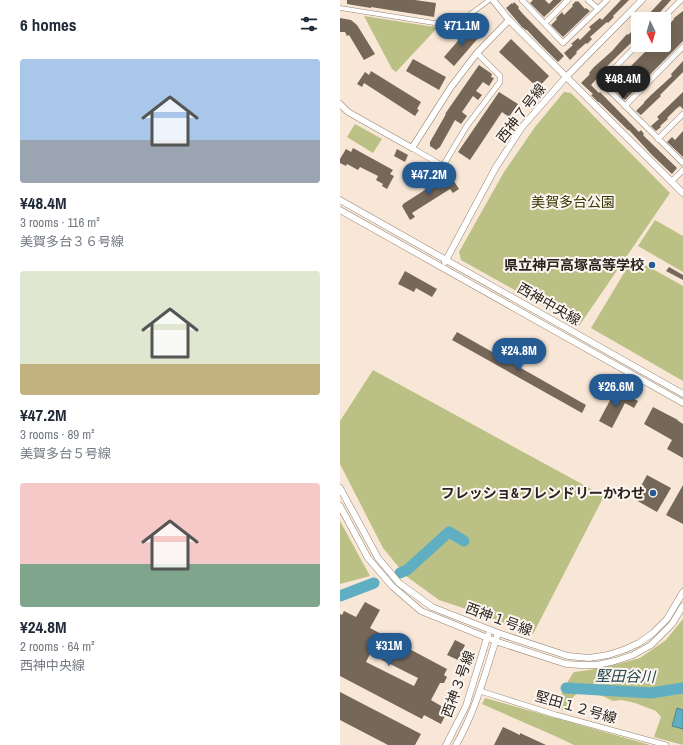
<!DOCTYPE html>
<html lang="en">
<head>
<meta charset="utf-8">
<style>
  :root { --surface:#fff; --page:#f6f6f7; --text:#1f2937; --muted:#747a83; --accent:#255b93 }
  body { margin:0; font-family:"Archivo Narrow","Noto Sans JP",sans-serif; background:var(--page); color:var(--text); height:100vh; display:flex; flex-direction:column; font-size:15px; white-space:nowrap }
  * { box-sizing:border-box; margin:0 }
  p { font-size:13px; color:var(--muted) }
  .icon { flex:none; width:22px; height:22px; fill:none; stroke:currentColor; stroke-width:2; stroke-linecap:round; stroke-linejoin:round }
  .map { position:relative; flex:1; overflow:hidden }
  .drawer { display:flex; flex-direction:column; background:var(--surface); width:340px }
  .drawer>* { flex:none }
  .needle { width:26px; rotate:175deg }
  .fabs { position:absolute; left:291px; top:12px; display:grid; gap:8px }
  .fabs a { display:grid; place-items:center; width:40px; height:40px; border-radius:4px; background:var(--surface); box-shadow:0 4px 16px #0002; font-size:20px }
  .price { position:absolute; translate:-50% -34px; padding:0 9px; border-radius:14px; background:var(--accent); color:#fff; font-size:13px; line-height:26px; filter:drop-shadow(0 1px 2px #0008) }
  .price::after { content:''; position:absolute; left:50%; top:24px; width:12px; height:9px; margin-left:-6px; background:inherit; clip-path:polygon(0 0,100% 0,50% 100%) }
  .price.current { background:#222; color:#fff }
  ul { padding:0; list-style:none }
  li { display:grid; align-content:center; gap:8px; height:212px; padding:0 20px }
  li span { display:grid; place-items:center; height:124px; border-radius:4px; color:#555 }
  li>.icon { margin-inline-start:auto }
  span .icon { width:72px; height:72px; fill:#fffc; stroke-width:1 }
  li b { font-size:17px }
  h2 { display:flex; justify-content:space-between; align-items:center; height:48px; padding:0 20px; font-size:17px }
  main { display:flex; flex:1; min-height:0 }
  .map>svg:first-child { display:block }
  .green { fill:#bbc085 }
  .water { fill:#5faec2; stroke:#4f8591 }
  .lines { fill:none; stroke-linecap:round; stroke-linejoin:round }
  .river { stroke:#5faec2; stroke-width:11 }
  .building { fill:#766859; fill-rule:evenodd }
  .pedestrian-casing { stroke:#948576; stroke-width:5 }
  .minor-casing { stroke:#948576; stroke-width:6 }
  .tertiary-casing { stroke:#948576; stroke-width:7 }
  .pedestrian { stroke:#fff; stroke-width:4 }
  .minor { stroke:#fff; stroke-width:5 }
  .tertiary { stroke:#fff; stroke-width:6 }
  .poi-dot { fill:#255b93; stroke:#fdf6f0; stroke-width:1.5 }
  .labels { text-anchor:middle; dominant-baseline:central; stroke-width:4; stroke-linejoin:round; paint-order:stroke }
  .street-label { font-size:14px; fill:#2b251f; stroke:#fdf6f0 }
  .park-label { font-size:14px; fill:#353704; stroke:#fdf6f0 }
  .poi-label { font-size:14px; font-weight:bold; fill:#2b251f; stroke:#fdf6f0; text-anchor:end }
  .water-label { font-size:15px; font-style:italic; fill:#1f454e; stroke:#fdf6f0 }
</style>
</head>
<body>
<main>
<section class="drawer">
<h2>6 homes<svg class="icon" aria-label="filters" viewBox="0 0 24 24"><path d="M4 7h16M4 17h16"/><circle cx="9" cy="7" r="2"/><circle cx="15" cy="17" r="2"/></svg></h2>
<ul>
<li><span style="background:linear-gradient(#a9c7e8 65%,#9aa5b1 0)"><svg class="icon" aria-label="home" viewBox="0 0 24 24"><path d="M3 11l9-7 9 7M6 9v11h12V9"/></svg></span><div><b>¥48.4M</b><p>3 rooms · 116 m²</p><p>美賀多台３６号線</p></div></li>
<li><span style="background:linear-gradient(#dfe7d0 75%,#c2b280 0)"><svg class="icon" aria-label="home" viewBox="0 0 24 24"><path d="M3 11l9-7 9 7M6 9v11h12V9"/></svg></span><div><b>¥47.2M</b><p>3 rooms · 89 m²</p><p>美賀多台５号線</p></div></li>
<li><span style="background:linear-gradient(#f6c9c9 65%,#7fa58c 0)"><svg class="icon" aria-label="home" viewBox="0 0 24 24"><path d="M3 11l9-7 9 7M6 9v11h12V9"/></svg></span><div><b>¥24.8M</b><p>2 rooms · 64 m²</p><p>西神中央線</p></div></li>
</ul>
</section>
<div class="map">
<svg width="343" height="745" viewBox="0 0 343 745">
  <rect width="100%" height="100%" fill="#f8e7d6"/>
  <g class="green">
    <polygon points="24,16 88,26 98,27 56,72 52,69"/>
    <polygon points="224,92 231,93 330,193 239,326 121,260 119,252 164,172 195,127"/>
    <polygon points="15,124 42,139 33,153 7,137"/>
    <polygon points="315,220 343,236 343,272 298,246"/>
    <polygon points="293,258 343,286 343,381 251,328"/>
    <polygon points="33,370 264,496 193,634 135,612 99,600 66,576 43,548 0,464 0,421"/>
    <polygon points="0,521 30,576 0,584"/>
    <path d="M343,619V745L314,737L321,717L316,711L295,703L282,700L273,701L258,694L239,692L233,697L229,712L214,708C221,696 226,683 234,672L249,670L274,665L300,658L326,640Z"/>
    <polygon points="145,698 310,745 234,745 215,736 142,704"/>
  </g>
  <polygon class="water" points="337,708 343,710 343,729 332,726"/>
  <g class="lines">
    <g class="river">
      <polyline points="60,573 67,570 109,532 124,541"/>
      <polyline points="0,596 34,583"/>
      <polyline points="226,688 311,693 343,688"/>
    </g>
  </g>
  <g class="building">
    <polygon points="7,0 75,0 96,3 94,17 31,7 31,8 7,4"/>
    <polygon points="193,0 205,0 209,4 213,0 222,0 204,17 190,3"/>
    <polygon points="281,0 289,0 273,16 274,17 268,23 267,22 250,37 252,39 247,44 246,43 236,52 237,53 230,60 224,53 233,45 231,44 238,38 240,40 251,29 249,27 260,18 262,20"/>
    <polygon points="322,0 331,0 314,19 304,19"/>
    <polygon points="236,1 237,2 238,1 245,9 246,8 250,11 223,37 211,25 217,19 216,18 222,12 224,15 233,6 232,5"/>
    <polygon points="174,2 179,7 178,8 182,13 224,56 218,62 199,43 187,30 186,30 182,27 166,8 172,3 173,4"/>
    <polygon points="343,11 343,41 285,100 269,84 274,80 275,81 285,72 284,71 289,66 290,67 307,50 306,50 311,45 324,45 324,32 327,29 326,28 334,19 334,18"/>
    <polygon points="0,18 11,20 17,25 35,54 24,60 9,35 7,36 5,32 0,32"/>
    <polygon points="298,25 298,36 258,75 259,76 251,85 259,93 260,92 299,132 301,130 304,134 303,135 308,140 337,168 332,174 312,155 289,130 288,130 259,102 258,102 251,95 253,94 241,83 250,74 249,73 254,67 272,51 287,34 288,35"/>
    <polygon points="129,28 139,37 114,66 104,57"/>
    <polygon points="171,39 209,76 198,88 159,52"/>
    <polygon points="73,59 106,77 99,90 66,71"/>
    <polygon points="343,61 343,72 320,95 321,96 301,115 296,111 304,103 304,102 311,95 332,76 331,74"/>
    <polygon points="139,65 152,74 151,77 154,78 149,86 143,82 136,91 142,95 138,100 133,96 122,112 127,116 121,124 115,120 100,147 96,150 90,146 90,142 106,114 105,114"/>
    <polygon points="31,71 81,102 77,109 79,110 75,116 24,83 22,87 17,84 25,72 29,75"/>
    <polygon points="159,92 178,104 169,117 162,112 130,160 118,152"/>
    <polygon points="343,92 343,109 340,106 336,109 327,118 328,119 320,126 321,127 316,131 311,126 319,119 317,117"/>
    <polygon points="343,131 343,157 327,142 332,137 335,140"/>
    <polygon points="13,148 53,170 50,174 54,176 47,189 42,186 43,184 36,180 38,176 20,167 18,170 7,164 6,166 0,163 0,159 6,149 11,152"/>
    <polygon points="57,149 68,155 65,162 54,156"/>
    <polygon points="105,177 107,181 112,178 119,189 113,193 110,189 72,213 75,217 70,220 62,206 63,205 63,204"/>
    <polygon points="329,267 343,275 343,280 326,271"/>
    <polygon points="65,271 97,289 92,297 76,288 74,292 58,284"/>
    <polygon points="117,332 246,405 242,413 112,340"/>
    <polygon points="276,389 298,401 294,408 285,403 272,428 259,421"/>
    <polygon points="313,407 338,420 337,420 343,424 343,458 327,449 332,440 304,424"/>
    <polygon points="307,475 331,488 317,512 294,499"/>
    <polygon points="343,485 343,524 326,515"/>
    <path d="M25,602L40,610L30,628L107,669L104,675L107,677L104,683H100L91,700L108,710L101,724L84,715L82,719L0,676V614L2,615L4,611L16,617ZM30,654L78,678L74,686L26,662Z"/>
    <polygon points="115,640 125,645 118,660 107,655"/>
    <polygon points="0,692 81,734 75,745 48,745 0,720"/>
    <polygon points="163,727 180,735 180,733 206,745 154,745"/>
  </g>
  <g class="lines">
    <defs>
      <polyline id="pedestrian" points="0,8 107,25 121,21 148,1"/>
      <g id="minor">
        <polyline points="182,0 223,43 267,0"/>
        <polyline points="248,0 258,9"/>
        <polyline points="322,19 341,0"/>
        <polyline points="205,23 228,0"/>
        <polyline points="298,44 261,82 343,163"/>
        <polyline points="285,106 343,47"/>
        <polyline points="318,139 343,114"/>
        <polyline points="72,148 103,166 126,127 160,82 160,76 137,53"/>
        <polyline points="331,182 343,170"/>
        <polyline points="140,691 216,715 326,745"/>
      </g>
      <g id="tertiary">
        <polyline points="153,0 169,20 343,193"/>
        <polyline points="0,104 8,112 72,148 111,87 137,53 169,20"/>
        <polyline points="0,200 343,394"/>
        <polyline points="0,210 343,403"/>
        <polyline points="105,262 156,167 182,127 226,77 302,0"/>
        <polyline points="0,488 38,558 59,583 92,607 158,633 228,656 249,658 268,655 286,649 299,643 313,633 327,619 343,592"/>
        <polyline points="0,506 28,558 52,586 81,611 155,641 226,664 241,665 257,665 275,661 293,655 311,645 332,624 343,606"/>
        <polyline points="106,745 126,706 148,635"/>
        <path d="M116,745C136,710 146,671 158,633"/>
      </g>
    </defs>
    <use href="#pedestrian" class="pedestrian-casing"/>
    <use href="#minor" class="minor-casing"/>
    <use href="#tertiary" class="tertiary-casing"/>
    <use href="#pedestrian" class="pedestrian"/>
    <use href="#minor" class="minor"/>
    <use href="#tertiary" class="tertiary"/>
  </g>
  <g class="poi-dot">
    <circle cx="312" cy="265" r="4"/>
    <circle cx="313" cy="493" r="4"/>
  </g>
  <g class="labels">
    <g class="street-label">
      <text transform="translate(181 113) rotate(-52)">西神７号線</text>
      <text transform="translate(209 304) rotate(30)">西神中央線</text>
      <text transform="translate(159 619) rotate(20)">西神１号線</text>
      <text transform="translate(118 684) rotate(-70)">西神３号線</text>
      <text transform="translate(236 707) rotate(16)">堅田１２号線</text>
    </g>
    <g class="park-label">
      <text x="233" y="202">美賀多台公園</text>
    </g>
    <g class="poi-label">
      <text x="304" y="265">県立神戸高塚高等学校</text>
      <text x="305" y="493">フレッショ&amp;フレンドリーかわせ</text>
    </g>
    <g class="water-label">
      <text transform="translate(285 676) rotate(1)">堅田谷川</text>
    </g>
  </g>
</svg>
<div class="fabs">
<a><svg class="needle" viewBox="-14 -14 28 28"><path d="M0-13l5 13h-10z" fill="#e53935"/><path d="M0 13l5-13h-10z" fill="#747a83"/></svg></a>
</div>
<b class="price" style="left:122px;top:47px">¥71.1M</b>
<b class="price current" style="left:283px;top:100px">¥48.4M</b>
<b class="price" style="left:89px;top:196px">¥47.2M</b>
<b class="price" style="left:179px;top:372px">¥24.8M</b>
<b class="price" style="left:276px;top:408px">¥26.6M</b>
<b class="price" style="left:49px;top:667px">¥31M</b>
</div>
</main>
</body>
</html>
